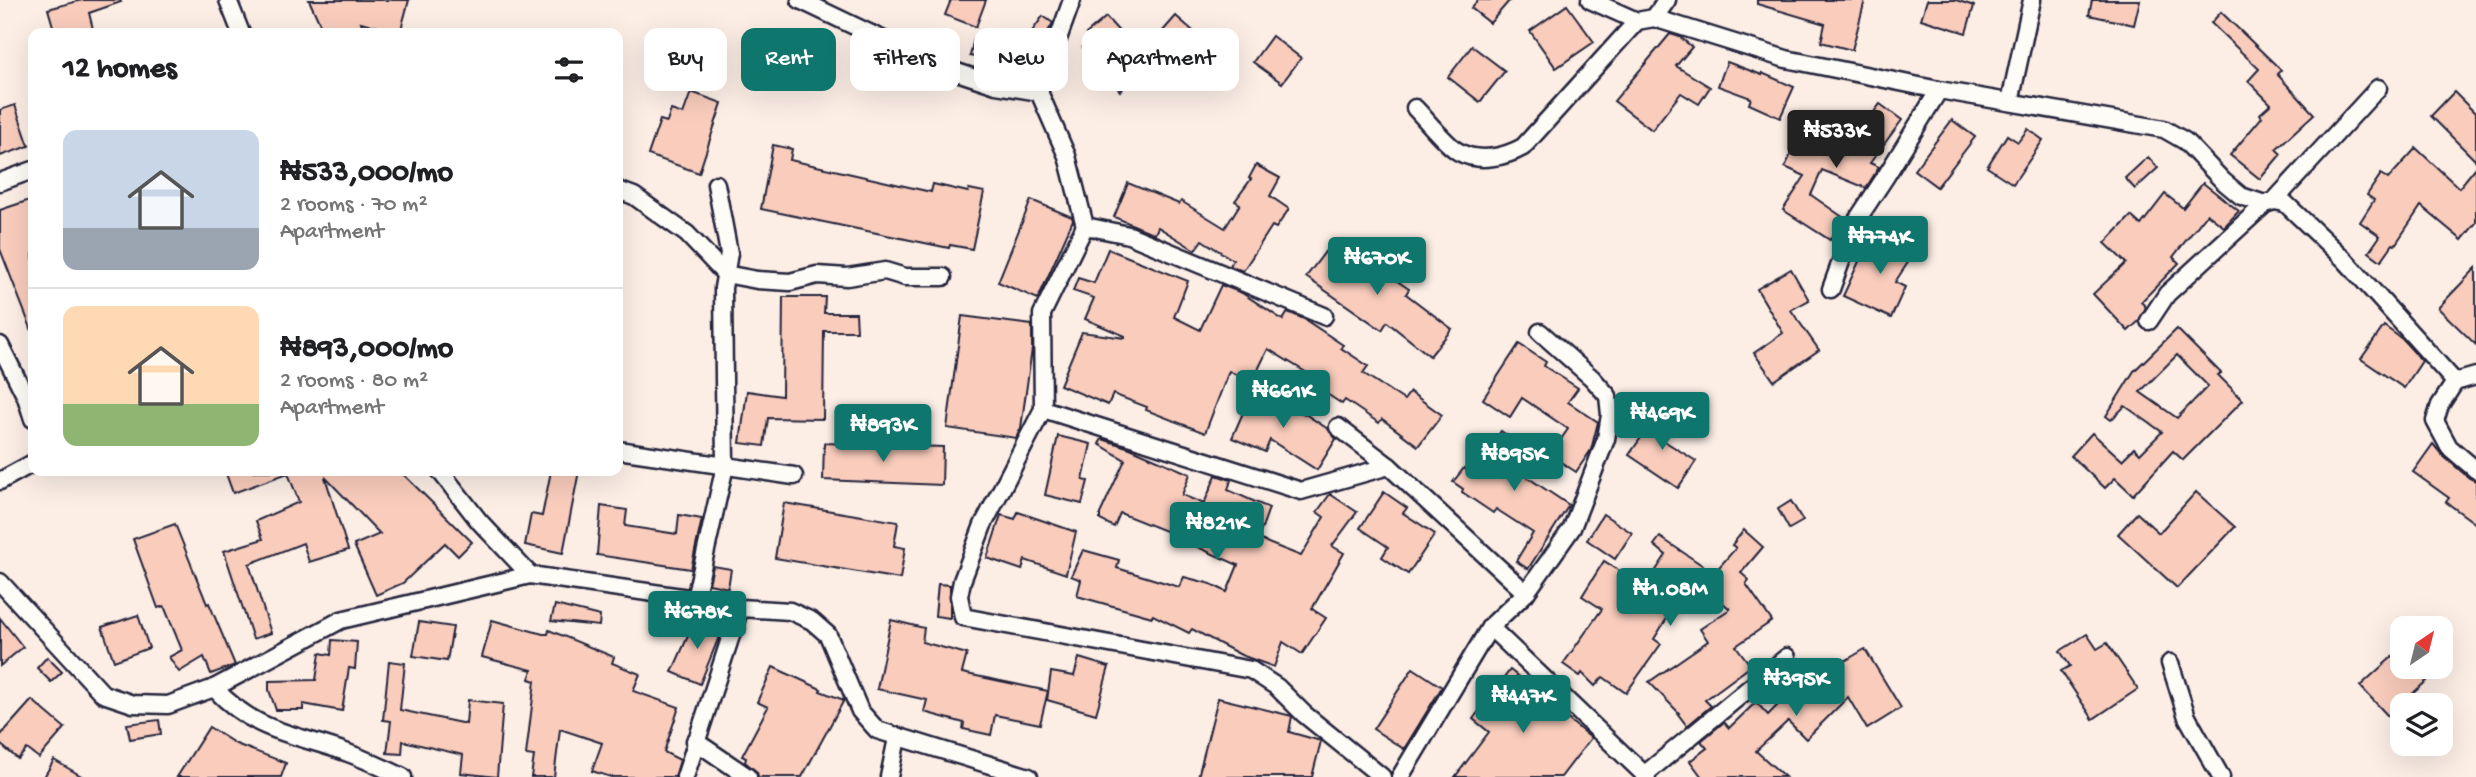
<!DOCTYPE html>
<html lang="en">
<head>
<meta charset="utf-8">
<style>
  :root { --surface:#fff; --page:#f2f2f2; --text:#202124; --muted:#757577; --line:#e0e0e0; --accent:#0f766e }
  body { margin:0; font-family:"Gochi Hand",sans-serif; background:var(--page); color:var(--text); height:100vh; display:flex; flex-direction:column; font-size:26px; white-space:nowrap }
  * { box-sizing:border-box; margin:0 }
  p { font-size:23px; color:var(--muted) }
  .icon { flex:none; width:38px; height:38px; fill:none; stroke:currentColor; stroke-width:2; stroke-linecap:round; stroke-linejoin:round }
  .map { position:relative; flex:1; overflow:hidden }
  .panel { position:absolute; left:28px; top:28px; width:595px; height:448px; display:flex; flex-direction:column; background:var(--surface); border-radius:14px; box-shadow:0 7px 28px #0002 }
  .panel>* { flex:none }
  .hud { position:absolute; left:644px; top:28px; width:665px; height:63px; display:flex; gap:14px }
  .needle { width:46px; rotate:35deg }
  .buttons { position:absolute; left:2390px; top:616px; display:grid; gap:14px }
  .buttons a { display:grid; place-items:center; width:63px; height:63px; border-radius:14px; background:var(--surface); box-shadow:0 7px 28px #0002; font-size:35px }
  .price { position:absolute; translate:-50% -60px; padding:0 16px; border-radius:7px; background:var(--accent); color:#fff; font-size:23px; line-height:46px; filter:drop-shadow(0 2px 4px #0008) }
  .price::after { content:''; position:absolute; left:50%; top:42px; width:21px; height:16px; margin-left:-10px; background:inherit; clip-path:polygon(0 0,100% 0,50% 100%) }
  .price.on { background:#222; color:#fff }
  ul { padding:0; list-style:none }
  li { display:flex; align-items:center; gap:21px; height:175px; padding:0 35px }
  li+li { border-top:2px solid var(--line) }
  li span { display:grid; place-items:center; flex:none; width:196px; height:140px; border-radius:14px; color:#555 }
  li>.icon { margin-inline-start:auto }
  span .icon { width:84px; height:84px; fill:#fffc; stroke-width:1 }
  li b { font-size:30px }
  h2 { display:flex; justify-content:space-between; align-items:center; height:84px; padding:0 35px; font-size:30px }
  .tag { padding:0 24px; border-radius:14px; background:var(--surface); box-shadow:0 7px 28px #0002; font-size:24px; line-height:63px }
  .tag.on { background:var(--accent); color:#fff }
  .map>svg:first-child { display:block }
  .building { fill:#f9ccbc; stroke:#22223b; stroke-width:2; fill-rule:evenodd }
  .lines { fill:none; stroke-linecap:round; stroke-linejoin:round }
  .minor-casing { stroke:#22223b; stroke-width:21 }
  .minor { stroke:#fdfcf7; stroke-width:16 }
</style>
</head>
<body>
<div class="map">
<svg width="2476" height="777" viewBox="0 0 2476 777">
  <rect width="100%" height="100%" fill="#fceee5"/>
  <filter id="ink" filterUnits="userSpaceOnUse"><feTurbulence type="fractalNoise" baseFrequency=".0143" numOctaves="2"/><feDisplacementMap in="SourceGraphic" scale="14" xChannelSelector="R" yChannelSelector="G"/><feConvolveMatrix kernelMatrix="1 2 1 2 8 2 1 2 1" color-interpolation-filters="sRGB"/></filter>
  <g filter="url(#ink)">
    <g class="building">
      <polygon points="82,0 120,0 121,2 89,13 94,33 55,33 48,9"/>
      <polygon points="309,0 409,0 400,33 361,22 365,33 324,33"/>
      <polygon points="951,0 986,0 976,27 945,15"/>
      <polygon points="1478,0 1510,0 1490,23 1471,8"/>
      <polygon points="1757,0 1865,0 1852,50 1821,42 1825,24 1757,4"/>
      <polygon points="1927,0 1956,0 1974,6 1966,33 1921,19"/>
      <polygon points="2092,0 2140,0 2134,25 2089,15"/>
      <polygon points="1567,5 1594,42 1556,68 1530,31"/>
      <polygon points="2221,12 2281,70 2277,74 2314,114 2276,149 2281,154 2260,179 2230,155 2262,117 2260,114 2271,104 2248,81 2259,69 2211,23"/>
      <polygon points="1043,16 1053,23 1040,45 1028,37"/>
      <polygon points="1176,16 1200,37 1174,67 1161,55 1120,91 1082,47 1091,39 1086,34 1106,17 1141,56"/>
      <polygon points="1670,34 1680,37 1692,47 1676,66 1710,87 1699,104 1681,93 1652,130 1614,101"/>
      <polygon points="1272,36 1301,58 1282,83 1253,62"/>
      <polygon points="974,38 990,42 986,60 970,56"/>
      <polygon points="1472,46 1505,71 1480,102 1448,77"/>
      <polygon points="1727,62 1762,75 1762,73 1794,87 1780,118 1749,104 1751,98 1718,86"/>
      <polygon points="691,92 722,103 699,173 648,155 660,120 667,122 671,110 683,114"/>
      <polygon points="2454,92 2476,114 2476,161 2431,116"/>
      <polygon points="1880,104 1902,120 1870,163 1879,167 1866,188 1822,170 1811,195 1844,218 1830,240 1783,210 1805,176 1785,167 1800,135 1842,155"/>
      <polygon points="15,105 29,146 0,156 0,110"/>
      <polygon points="1952,120 1975,137 1937,187 1914,170"/>
      <polygon points="2028,129 2043,140 2013,184 1987,167 2007,135 2018,142"/>
      <polygon points="773,145 792,149 790,160 931,192 933,184 968,192 969,189 984,192 972,249 950,245 949,248 761,209"/>
      <polygon points="2416,148 2459,188 2476,167 2476,223 2462,240 2421,206 2395,245 2393,244 2381,261 2369,252 2380,236 2360,222 2374,200 2367,195 2381,174 2388,179"/>
      <polygon points="2148,157 2158,168 2135,189 2125,178"/>
      <polygon points="1256,165 1280,178 1270,196 1289,209 1276,228 1272,226 1243,271 1230,266 1233,260 1202,240 1195,250 1158,227 1155,234 1114,217 1128,183 1179,204 1181,201 1225,228 1240,204 1235,201 1251,179 1249,178"/>
      <polygon points="2203,183 2239,211 2224,227 2207,214 2173,257 2179,263 2141,302 2146,307 2139,321 2128,331 2093,294 2126,263 2105,243 2131,216 2141,225 2165,194 2183,208"/>
      <polygon points="33,199 33,331 32,331 0,249 0,210"/>
      <polygon points="1031,200 1072,217 1073,220 1038,299 998,282"/>
      <polygon points="1889,235 1915,252 1895,282 1905,287 1891,318 1843,296 1862,255 1874,236 1884,243"/>
      <polygon points="1334,240 1359,258 1360,256 1409,289 1406,294 1452,329 1430,356 1387,322 1382,330 1306,277"/>
      <polygon points="1108,249 1188,281 1174,317 1200,330 1221,285 1242,293 1283,320 1288,312 1304,319 1343,345 1341,348 1368,366 1363,373 1404,400 1410,392 1442,415 1418,446 1382,419 1379,423 1345,400 1342,404 1321,390 1325,384 1268,349 1252,382 1229,371 1205,433 1146,410 1147,407 1113,394 1108,405 1060,385 1082,332 1125,338 1125,336 1085,319 1094,298 1073,291 1078,278 1094,283"/>
      <polygon points="2476,268 2476,345 2438,308"/>
      <polygon points="1791,269 1809,300 1791,310 1819,350 1774,381 1754,353 1783,333 1757,289"/>
      <polygon points="783,297 825,297 824,313 856,313 857,331 824,331 823,419 768,418 764,446 740,443 747,391 782,396"/>
      <polygon points="962,316 1032,325 1032,349 1021,428 1016,438 947,428"/>
      <polygon points="2384,326 2402,339 2422,361 2404,388 2361,359"/>
      <path d="M2177,329L2221,373L2218,375L2243,400L2183,460L2173,451L2133,495L2115,478L2105,488L2071,456L2092,433L2122,460L2134,448L2140,454L2162,432L2125,406L2111,420L2106,416L2134,371ZM2177,355L2208,386L2177,418L2140,392Z"/>
      <polygon points="1519,344 1546,362 1544,366 1578,388 1568,402 1598,422 1591,450 1576,472 1550,455 1568,429 1522,398 1510,417 1483,399"/>
      <polygon points="1252,392 1305,414 1328,429 1336,439 1317,470 1270,440 1265,452 1232,438"/>
      <polygon points="1661,409 1675,419 1661,439 1696,461 1678,488 1629,455"/>
      <polygon points="1501,431 1537,456 1524,475 1569,505 1528,569 1516,561 1533,533 1496,509 1493,513 1462,492 1463,489 1453,482 1464,468 1472,475"/>
      <polygon points="1058,436 1091,444 1083,480 1088,481 1082,504 1045,495"/>
      <polygon points="1102,439 1130,448 1190,474 1182,495 1204,504 1216,475 1231,480 1228,490 1269,508 1258,539 1301,556 1324,517 1317,512 1330,494 1357,512 1332,546 1344,553 1312,609 1326,618 1302,654 1283,642 1274,667 1241,655 1192,629 1189,633 1153,615 1152,617 1077,596 1081,580 1071,576 1083,550 1119,560 1117,568 1179,587 1184,577 1211,584 1227,592 1238,565 1195,546 1196,543 1120,513 1114,527 1100,520 1100,514 1125,460 1099,444"/>
      <polygon points="824,443 943,447 942,485 823,480"/>
      <polygon points="2433,444 2442,455 2469,478 2476,481 2476,524 2446,502 2449,498 2413,472"/>
      <polygon points="225,471 400,471 472,542 458,556 445,543 403,583 376,595 354,545 380,534 325,477 348,550 309,562 303,543 249,564 271,633 253,639 224,551 263,539 256,521 299,502 288,473 233,493"/>
      <polygon points="551,471 579,471 563,553 525,545 531,514 542,516"/>
      <polygon points="1384,492 1407,508 1403,513 1435,534 1408,574 1382,557 1388,547 1360,528"/>
      <polygon points="2196,492 2235,527 2177,588 2118,534 2137,513 2159,533"/>
      <polygon points="1791,501 1803,521 1789,529 1778,509"/>
      <polygon points="784,503 898,522 894,546 905,548 900,579 775,558"/>
      <polygon points="601,506 627,510 625,526 677,534 679,515 702,519 691,569 597,555"/>
      <polygon points="1018,512 1076,532 1066,574 1025,560 1022,570 987,558 1001,515 1015,519"/>
      <polygon points="1603,514 1632,533 1615,559 1587,540"/>
      <polygon points="175,524 207,604 209,603 235,665 211,674 204,657 179,672 169,657 182,650 164,606 158,608 133,539"/>
      <polygon points="1744,530 1763,547 1741,573 1749,580 1746,584 1772,621 1736,646 1751,666 1705,700 1711,706 1687,726 1678,714 1679,713 1649,682 1708,641 1700,629 1730,609 1685,571 1668,598 1676,604 1654,639 1661,644 1626,693 1603,677 1595,686 1582,673 1580,676 1563,664 1602,609 1582,596 1604,561 1645,587 1666,555 1654,545 1660,537 1714,573 1736,548 1732,545"/>
      <polygon points="713,566 731,569 728,588 709,584"/>
      <polygon points="938,584 950,585 950,618 935,616"/>
      <polygon points="555,605 600,616 599,626 551,621"/>
      <polygon points="138,615 149,648 114,661 102,627"/>
      <polygon points="0,618 23,647 0,666"/>
      <polygon points="696,618 722,629 700,684 672,672"/>
      <polygon points="492,620 543,634 548,634 549,630 614,657 612,663 640,674 633,691 679,707 664,752 680,760 675,777 611,777 592,771 602,743 560,729 554,777 531,777 534,756 526,755 535,681 529,679 532,670 482,657"/>
      <polygon points="891,620 924,628 922,642 967,654 962,673 1048,691 1040,724 995,715 991,735 963,729 964,723 924,712 927,700 877,689"/>
      <polygon points="419,622 453,627 447,661 413,656"/>
      <polygon points="2087,634 2097,649 2107,643 2138,689 2093,719 2061,671 2070,666 2060,651"/>
      <polygon points="332,640 357,642 355,669 349,668 342,711 303,704 303,710 276,710 269,690 269,681 316,680 320,653 331,655"/>
      <polygon points="2403,647 2403,667 2442,667 2388,716 2360,686"/>
      <polygon points="1865,649 1901,708 1867,729 1848,697 1806,739 1788,721 1756,751 1785,777 1702,777 1690,761 1707,748 1701,741 1724,722 1729,728 1756,702 1768,715 1806,676 1811,681"/>
      <polygon points="47,657 62,672 51,682 37,668"/>
      <polygon points="1079,658 1109,667 1096,714 1047,700 1051,672 1074,676"/>
      <polygon points="389,661 405,663 400,710 466,724 468,700 503,704 497,777 461,773 463,755 403,741 402,754 387,753 391,721 383,720"/>
      <polygon points="773,667 821,689 820,691 844,700 802,777 758,777 757,772 745,762 746,758 742,756 768,707 757,702"/>
      <polygon points="1413,668 1442,687 1404,749 1373,729"/>
      <polygon points="1510,670 1556,706 1554,708 1591,738 1561,777 1455,777 1489,732 1473,719"/>
      <polygon points="1218,698 1292,716 1289,732 1321,741 1312,777 1198,777"/>
      <polygon points="32,700 65,728 39,758 27,749 18,759 0,744 0,736"/>
      <polygon points="159,720 161,734 130,739 127,724"/>
      <polygon points="209,727 236,744 286,763 281,777 177,777"/>
      <polygon points="54,760 83,777 44,777"/>
    </g>
    <g class="lines">
      <defs>
        <g id="minor">
          <polyline points="228,0 241,33"/>
          <polyline points="800,0 936,65 996,85 1039,92 1067,156 1085,226"/>
          <polyline points="1590,0 1637,21 1654,18 1786,59 1939,90 2164,129 2185,141 2223,181 2241,196 2265,204"/>
          <polyline points="1654,18 1667,0"/>
          <polyline points="1039,92 1072,0"/>
          <polyline points="2010,102 2032,0"/>
          <path d="M1415,108C1425,118 1447,146 1459,152C1479,163 1505,157 1523,147L1637,21"/>
          <polyline points="0,182 33,170"/>
          <polyline points="618,190 634,196 687,234 725,274 757,280 790,282 817,275 847,277 885,271 905,277 943,277"/>
          <polyline points="2274,201 2378,88"/>
          <polyline points="1831,289 1855,223 1886,176 1939,90"/>
          <polyline points="1324,316 1129,235 1085,226 1042,314 1043,409 983,525 962,581 959,596 963,617 1251,670 1277,687 1304,714 1382,777"/>
          <polyline points="2149,321 2167,294 2265,204 2274,201 2285,203 2345,260 2455,382"/>
          <polyline points="0,345 26,397 33,419"/>
          <polyline points="2476,376 2455,382 2440,405 2435,421 2449,447 2476,470"/>
          <polyline points="1043,409 1301,491 1389,466"/>
          <polyline points="1338,427 1389,466 1526,593"/>
          <polyline points="618,450 794,476"/>
          <polyline points="440,471 479,521 530,575"/>
          <polyline points="0,481 33,463"/>
          <polyline points="0,582 103,694 133,704 168,705 214,688 341,620 530,575 695,599 740,608 790,611 812,621 828,635 860,711 877,730 1029,777"/>
          <polyline points="695,599 725,466 723,288 729,253 716,184"/>
          <polyline points="1490,627 1647,777"/>
          <polyline points="2170,663 2187,717 2221,777"/>
          <path d="M214,688C257,734 294,733 348,753C367,760 385,769 403,777"/>
          <polyline points="695,741 748,777"/>
          <polyline points="1644,775 1787,657"/>
          <polyline points="685,777 740,608"/>
          <polyline points="889,777 897,738"/>
          <polyline points="1400,777 1490,627 1526,593 1572,528 1606,439 1610,415 1608,396 1592,378 1540,332"/>
        </g>
      </defs>
      <use href="#minor" class="minor-casing"/>
      <use href="#minor" class="minor"/>
    </g>
  </g>
</svg>
<div class="buttons">
<a><svg class="needle" viewBox="-14 -14 28 28"><path d="M0-13l5 13h-10z" fill="#e53935"/><path d="M0 13l5-13h-10z" fill="#757577"/></svg></a>
<a><svg class="icon" aria-label="layers" viewBox="0 0 24 24"><path d="M12 4l9 5-9 5-9-5zM3 14l9 5 9-5"/></svg></a>
</div>
<b class="price on" style="left:1836px;top:170px">₦533K</b>
<b class="price" style="left:1880px;top:276px">₦774K</b>
<b class="price" style="left:1377px;top:297px">₦670K</b>
<b class="price" style="left:1283px;top:430px">₦661K</b>
<b class="price" style="left:1662px;top:452px">₦469K</b>
<b class="price" style="left:883px;top:464px">₦893K</b>
<b class="price" style="left:1514px;top:493px">₦895K</b>
<b class="price" style="left:1217px;top:562px">₦821K</b>
<b class="price" style="left:1670px;top:628px">₦1.08M</b>
<b class="price" style="left:697px;top:651px">₦678K</b>
<b class="price" style="left:1796px;top:718px">₦395K</b>
<b class="price" style="left:1523px;top:735px">₦447K</b>
<div class="hud">
<a class="tag">Buy</a>
<a class="tag on">Rent</a>
<a class="tag">Filters</a>
<a class="tag">New</a>
<a class="tag">Apartment</a>
</div>
<section class="panel">
<h2>12 homes<svg class="icon" aria-label="filters" viewBox="0 0 24 24"><path d="M4 7h16M4 17h16"/><circle cx="9" cy="7" r="2"/><circle cx="15" cy="17" r="2"/></svg></h2>
<ul>
<li><span style="background:linear-gradient(#c9d6e8 70%,#9aa5b1 0)"><svg class="icon" aria-label="home" viewBox="0 0 24 24"><path d="M3 11l9-7 9 7M6 9v11h12V9"/></svg></span><div><b>₦533,000/mo</b><p>2 rooms · 70 m²</p><p>Apartment</p></div></li>
<li><span style="background:linear-gradient(#ffd9b3 70%,#8fb573 0)"><svg class="icon" aria-label="home" viewBox="0 0 24 24"><path d="M3 11l9-7 9 7M6 9v11h12V9"/></svg></span><div><b>₦893,000/mo</b><p>2 rooms · 80 m²</p><p>Apartment</p></div></li>
</ul>
</section>
</div>
</body>
</html>
